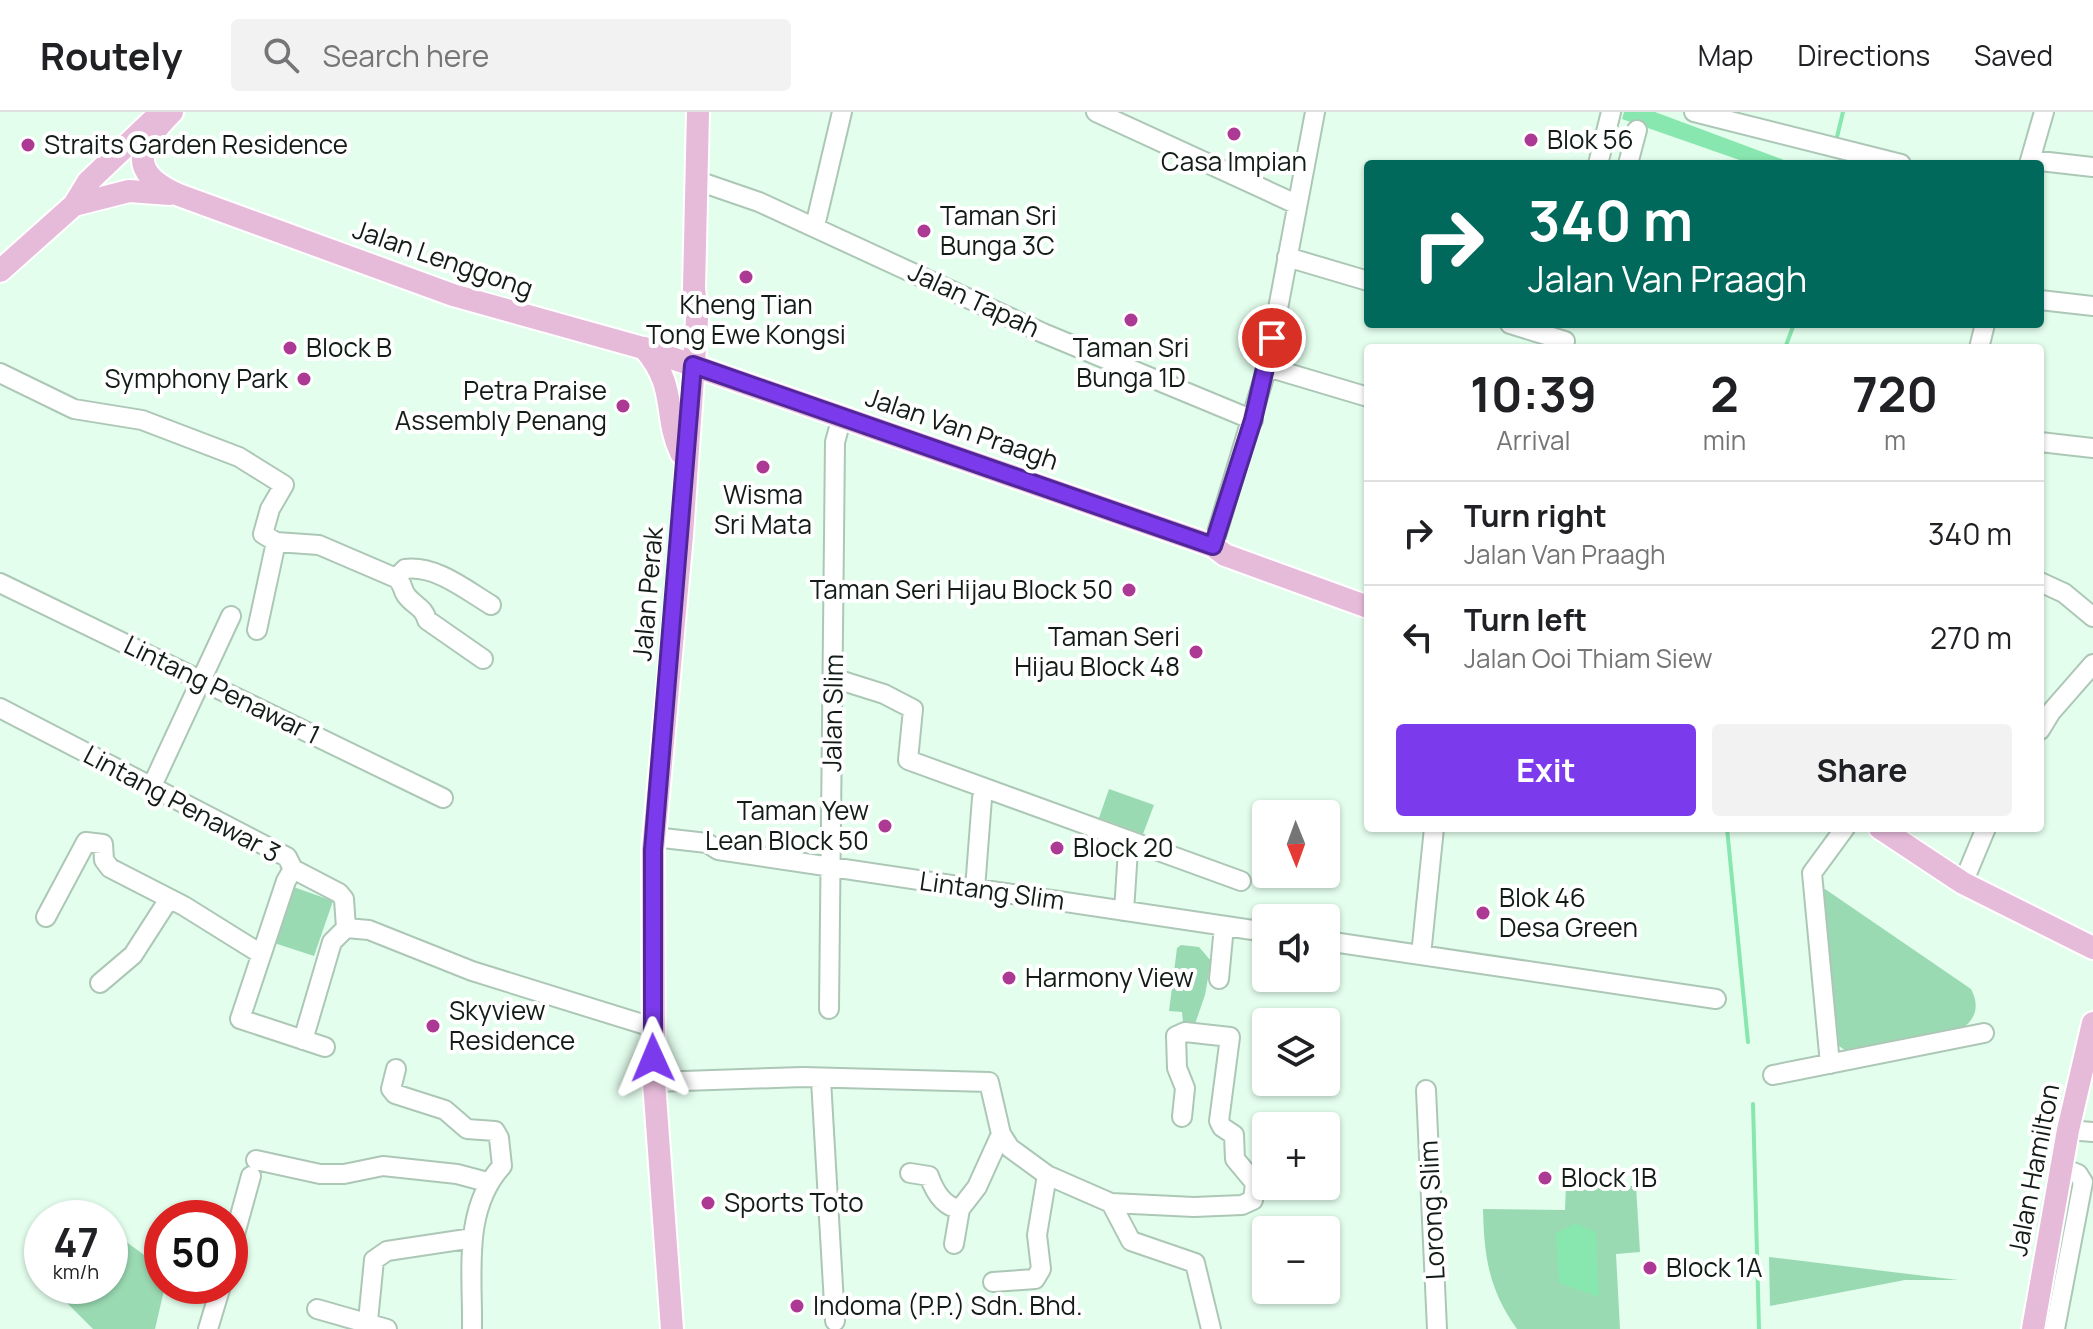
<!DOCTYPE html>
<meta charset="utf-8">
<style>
body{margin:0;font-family:Manrope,sans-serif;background:#f2f2f2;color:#202124;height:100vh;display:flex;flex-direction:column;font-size:30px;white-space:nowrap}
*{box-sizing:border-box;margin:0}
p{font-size:26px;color:#757577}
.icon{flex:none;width:44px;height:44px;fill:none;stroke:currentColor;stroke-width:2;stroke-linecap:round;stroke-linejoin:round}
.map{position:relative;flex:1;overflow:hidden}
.sheet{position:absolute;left:1364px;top:232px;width:680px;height:488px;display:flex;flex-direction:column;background:#fff;border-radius:8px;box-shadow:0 2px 6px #0004}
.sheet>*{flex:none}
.top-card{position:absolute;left:1364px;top:48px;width:680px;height:168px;border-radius:8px;box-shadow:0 2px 6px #0004;background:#00695c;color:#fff;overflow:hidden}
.needle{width:52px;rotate:179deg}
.buttons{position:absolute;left:1252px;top:688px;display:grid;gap:16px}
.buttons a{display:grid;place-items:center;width:88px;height:88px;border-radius:8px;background:#fff;box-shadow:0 2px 6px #0004;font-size:40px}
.speed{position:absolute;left:24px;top:1088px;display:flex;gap:16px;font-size:40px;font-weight:700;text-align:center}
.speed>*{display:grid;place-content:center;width:104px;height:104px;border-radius:50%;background:#fff;box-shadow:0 2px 6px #0004;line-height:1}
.speed small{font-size:20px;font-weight:400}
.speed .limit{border:12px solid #d22;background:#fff;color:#111}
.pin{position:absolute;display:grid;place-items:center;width:68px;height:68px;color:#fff;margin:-34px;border:4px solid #fff;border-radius:50%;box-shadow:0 2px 8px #0007}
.me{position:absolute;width:88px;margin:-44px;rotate:359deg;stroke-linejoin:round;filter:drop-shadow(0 0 6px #0008)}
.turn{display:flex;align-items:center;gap:28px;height:168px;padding:0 32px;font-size:36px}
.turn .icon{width:104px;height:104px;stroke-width:2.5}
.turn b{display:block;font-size:56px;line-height:68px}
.eta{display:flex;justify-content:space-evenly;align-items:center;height:136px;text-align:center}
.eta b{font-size:48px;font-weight:700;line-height:56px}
.cta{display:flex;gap:16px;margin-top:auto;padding:16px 32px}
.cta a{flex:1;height:92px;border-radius:8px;background:#7c3aed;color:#fff;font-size:32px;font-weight:700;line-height:92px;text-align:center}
.cta a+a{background:#f2f2f2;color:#202124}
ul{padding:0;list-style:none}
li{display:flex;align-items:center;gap:24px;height:104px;padding:0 32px;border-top:2px solid #e0e0e0}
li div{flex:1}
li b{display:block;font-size:30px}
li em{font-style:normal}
header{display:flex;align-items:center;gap:48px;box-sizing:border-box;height:112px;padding:0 40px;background:#fff;border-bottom:2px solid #e0e0e0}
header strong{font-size:38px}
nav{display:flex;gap:44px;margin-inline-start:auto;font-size:28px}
.search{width:560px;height:72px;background:#f2f2f2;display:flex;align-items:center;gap:20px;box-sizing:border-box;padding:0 28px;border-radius:8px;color:#757577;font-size:30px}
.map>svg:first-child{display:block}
.green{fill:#9adab3}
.water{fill:#88e6af}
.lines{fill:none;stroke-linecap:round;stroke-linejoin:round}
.stream{stroke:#88e6af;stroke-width:4}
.minor-casing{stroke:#adc7b6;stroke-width:22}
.major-casing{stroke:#fff;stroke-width:26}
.minor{stroke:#fff;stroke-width:18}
.major{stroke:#e6bbda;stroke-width:22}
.route-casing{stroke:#51269a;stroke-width:20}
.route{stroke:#7c3aed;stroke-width:14}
.poi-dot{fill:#ac3a94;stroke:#fff;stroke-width:3}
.labels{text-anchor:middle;stroke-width:8;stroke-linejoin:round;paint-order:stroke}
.poi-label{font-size:26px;fill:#131c16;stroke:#fff;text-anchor:start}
.street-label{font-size:26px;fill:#131c16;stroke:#fff}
</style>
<header>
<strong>Routely</strong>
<div class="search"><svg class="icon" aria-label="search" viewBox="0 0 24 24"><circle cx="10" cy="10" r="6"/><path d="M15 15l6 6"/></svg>Search here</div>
<nav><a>Map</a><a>Directions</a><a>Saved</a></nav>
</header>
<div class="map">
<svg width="2093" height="1217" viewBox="0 0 2093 1217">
<rect width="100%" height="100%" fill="#e3feed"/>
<path class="green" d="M1109 677 1154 693 1143 722 1099 706Z
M288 773 333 789 314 844 268 829Z
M1825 777 1971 877C1980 894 1976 908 1960 918L1846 939 1839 934 1818 781Z
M1181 833 1199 835 1211 849 1205 883 1195 912 1183 911 1182 900 1169 899 1177 836Z
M1566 1073 1636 1074 1640 1140 1616 1142 1620 1217H1517C1489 1178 1484 1145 1483 1097L1565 1098Z
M110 1118 162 1156V1174H165L155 1217H93L50 1174H110Z
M1769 1145 1958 1168H1905L1770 1194Z"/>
<path class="water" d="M1624 0H1655L1784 48 1805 49 1751 52 1622 7Z
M1575 1111 1596 1120 1599 1185 1559 1171 1556 1121Z"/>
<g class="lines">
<path class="stream" d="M1837 25 1843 0
M1785 236 1794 212
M1727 716 1748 930
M1753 992 1759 1217"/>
<defs>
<path id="minor" d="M1096 0 1296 92
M1694 0 1901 52
M2031 48 2093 55
M1598 52 1611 0
M1628 52 1637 18
M2029 52 2044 0
M695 68 759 90 1043 221 1253 308
M815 114 842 0
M1287 145 1368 169
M2040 188 2093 194
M1510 212 1565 229
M1979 236 1985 212
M1267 255 1368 285
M0 261 74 297 142 308 239 345 284 373 270 397 263 422 276 430 257 518
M2040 330 2093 336
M276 430 319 433 396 466 405 457C436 453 466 478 491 493
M1213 434 1267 255 1315 0
M396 466C404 472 401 476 406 483 414 494 424 495 427 508L483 547
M2040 470 2064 481 2093 505
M0 471 443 686
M833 566 884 582 913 597 908 648 1241 769
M0 596 287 745 293 757 339 781 344 787 346 816 369 818 472 859 652 915
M2040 618 2051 600 2093 552
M151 676 231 504
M654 725 707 731 718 738 1266 820
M293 757 286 769 240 907 325 935
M1963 771 1986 716
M975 777 982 686
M1124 799 1128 738
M46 805 86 730 103 732 104 748 110 756 184 794 261 842
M1326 829 1716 887
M1421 843 1434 716
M1219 867 1224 814
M100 871 133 843 169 787
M829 897 835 330 842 305
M303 928 332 830 346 816
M1830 952 1812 761 1845 716
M396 957 391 977 395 982 445 998 467 1017 495 1019 499 1026 502 1054C462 1098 473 1162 472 1217
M1773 963 1984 921
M821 968 835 1209
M654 970 803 965 989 970 1001 1022 1010 1036 1047 1063 1111 1091 1131 1129 1195 1151 1211 1217
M1426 978 1437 1217
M2068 1018 2093 1020
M256 1048 320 1062H344L383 1054 457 1062 487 1070
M910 1061 929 1064C934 1078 943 1095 960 1097
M1111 1091 1194 1095 1242 1093 1253 1088 1255 1071 1235 1047 1234 1023 1222 1015 1219 1009 1230 925 1185 920 1176 924 1177 956 1185 976 1182 1005
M954 1132 960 1097 977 1075 1001 1022
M230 1140 251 1064
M993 1170 1035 1167 1041 1157 1037 1123 1047 1063
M317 1197 387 1217
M368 1209 374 1148 387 1139 473 1126
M208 1217 221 1174
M2055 1217 2083 1070 2078 1062 2062 1056"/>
<path id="major" d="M172 0C138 34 126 60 179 83L453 183 643 236 1213 434 1225 443 1368 495
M74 93 129 79 170 82
M0 159 74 93 88 70 152 9
M644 236C678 275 663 302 681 341
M1880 716 1963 771 2093 836
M672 1217 654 970 653 738 682 423 697 207 694 176 698 0
M2033 1217 2068 1018 2093 911"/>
</defs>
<use href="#minor" class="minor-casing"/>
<use href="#major" class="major-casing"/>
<use href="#minor" class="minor"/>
<use href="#major" class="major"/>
</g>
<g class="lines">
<defs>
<path id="route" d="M653 946V738L693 253 1213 434 1253 308 1272 226"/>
</defs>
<use href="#route" class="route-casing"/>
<use href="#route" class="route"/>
</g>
<g class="poi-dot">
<circle cx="1234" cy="22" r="8"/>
<circle cx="1531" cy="28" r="8"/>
<circle cx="28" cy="33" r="8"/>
<circle cx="924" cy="119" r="8"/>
<circle cx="746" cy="165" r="8"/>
<circle cx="1131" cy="208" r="8"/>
<circle cx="290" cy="236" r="8"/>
<circle cx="304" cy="267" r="8"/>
<circle cx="623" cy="294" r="8"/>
<circle cx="763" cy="355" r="8"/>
<circle cx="1129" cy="478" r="8"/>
<circle cx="1196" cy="540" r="8"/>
<circle cx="885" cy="714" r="8"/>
<circle cx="1057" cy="736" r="8"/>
<circle cx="1483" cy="801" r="8"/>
<circle cx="1009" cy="866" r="8"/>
<circle cx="433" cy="914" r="8"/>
<circle cx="1545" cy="1066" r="8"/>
<circle cx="708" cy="1091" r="8"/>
<circle cx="1650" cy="1156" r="8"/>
<circle cx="797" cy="1194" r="8"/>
</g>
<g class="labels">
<g class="poi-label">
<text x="1547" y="37">Blok 56</text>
<text x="44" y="42">Straits Garden Residence</text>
<text x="1234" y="59" text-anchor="middle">Casa Impian</text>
<text x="940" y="113">Taman Sri<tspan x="940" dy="30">Bunga 3C</tspan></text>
<text x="746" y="202" text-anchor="middle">Kheng Tian<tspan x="746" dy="30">Tong Ewe Kongsi</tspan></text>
<text x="306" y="245">Block B</text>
<text x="1131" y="245" text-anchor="middle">Taman Sri<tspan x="1131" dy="30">Bunga 1D</tspan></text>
<text x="288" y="276" text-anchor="end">Symphony Park</text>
<text x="607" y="288" text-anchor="end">Petra Praise<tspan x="607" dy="30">Assembly Penang</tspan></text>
<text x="763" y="392" text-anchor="middle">Wisma<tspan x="763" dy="30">Sri Mata</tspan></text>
<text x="1113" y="487" text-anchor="end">Taman Seri Hijau Block 50</text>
<text x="1180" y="534" text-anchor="end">Taman Seri<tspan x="1180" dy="30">Hijau Block 48</tspan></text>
<text x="869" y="708" text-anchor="end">Taman Yew<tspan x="869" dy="30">Lean Block 50</tspan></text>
<text x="1073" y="745">Block 20</text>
<text x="1499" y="795">Blok 46<tspan x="1499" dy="30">Desa Green</tspan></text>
<text x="1025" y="875">Harmony View</text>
<text x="449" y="908">Skyview<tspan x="449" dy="30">Residence</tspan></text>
<text x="1561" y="1075">Block 1B</text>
<text x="724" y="1100">Sports Toto</text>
<text x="1666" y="1165">Block 1A</text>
<text x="813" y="1203">Indoma (P.P.) Sdn. Bhd.</text>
</g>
<g class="street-label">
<text transform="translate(443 147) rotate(19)" y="9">Jalan Lenggong</text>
<text transform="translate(974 188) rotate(25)" y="9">Jalan Tapah</text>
<text transform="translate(962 317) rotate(19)" y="9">Jalan Van Praagh</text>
<text transform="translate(648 482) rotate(-85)" y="9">Jalan Perak</text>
<text transform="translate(222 578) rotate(26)" y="9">Lintang Penawar 1</text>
<text transform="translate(833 601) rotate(-89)" y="9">Jalan Slim</text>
<text transform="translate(182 692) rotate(28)" y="9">Lintang Penawar 3</text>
<text transform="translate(992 779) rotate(8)" y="9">Lintang Slim</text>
<text transform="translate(2034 1058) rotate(-79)" y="9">Jalan Hamilton</text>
<text transform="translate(1432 1098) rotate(-93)" y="9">Lorong Slim</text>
</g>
</g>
</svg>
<div class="buttons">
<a><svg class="needle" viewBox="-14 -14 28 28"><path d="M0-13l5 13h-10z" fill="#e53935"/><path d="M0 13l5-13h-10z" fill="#757577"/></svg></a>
<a><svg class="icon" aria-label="sound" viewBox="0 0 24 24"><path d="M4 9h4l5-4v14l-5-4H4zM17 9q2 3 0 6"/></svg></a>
<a><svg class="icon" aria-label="layers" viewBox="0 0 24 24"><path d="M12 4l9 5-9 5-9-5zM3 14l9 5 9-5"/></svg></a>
<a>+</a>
<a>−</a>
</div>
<div class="speed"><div>47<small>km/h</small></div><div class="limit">50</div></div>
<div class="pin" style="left:1272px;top:226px;background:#d93025"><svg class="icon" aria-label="arrive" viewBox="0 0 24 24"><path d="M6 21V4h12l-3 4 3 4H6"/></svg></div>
<svg class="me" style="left:653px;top:946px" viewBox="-20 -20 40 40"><path d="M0-17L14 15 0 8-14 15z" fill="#7c3aed" stroke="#fff" stroke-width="4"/></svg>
<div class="top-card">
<div class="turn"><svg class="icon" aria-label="right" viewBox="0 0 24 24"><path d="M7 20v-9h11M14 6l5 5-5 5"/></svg><div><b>340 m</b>Jalan Van Praagh</div></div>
</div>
<section class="sheet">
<div class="eta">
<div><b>10:39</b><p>Arrival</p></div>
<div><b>2</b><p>min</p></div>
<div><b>720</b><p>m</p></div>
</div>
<ul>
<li><svg class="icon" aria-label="right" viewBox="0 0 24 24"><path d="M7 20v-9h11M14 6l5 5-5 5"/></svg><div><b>Turn right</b><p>Jalan Van Praagh</p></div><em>340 m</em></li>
<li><svg class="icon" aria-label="left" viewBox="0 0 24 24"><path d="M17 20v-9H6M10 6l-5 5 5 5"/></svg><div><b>Turn left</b><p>Jalan Ooi Thiam Siew</p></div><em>270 m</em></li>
</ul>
<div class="cta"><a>Exit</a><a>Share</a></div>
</section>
</div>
